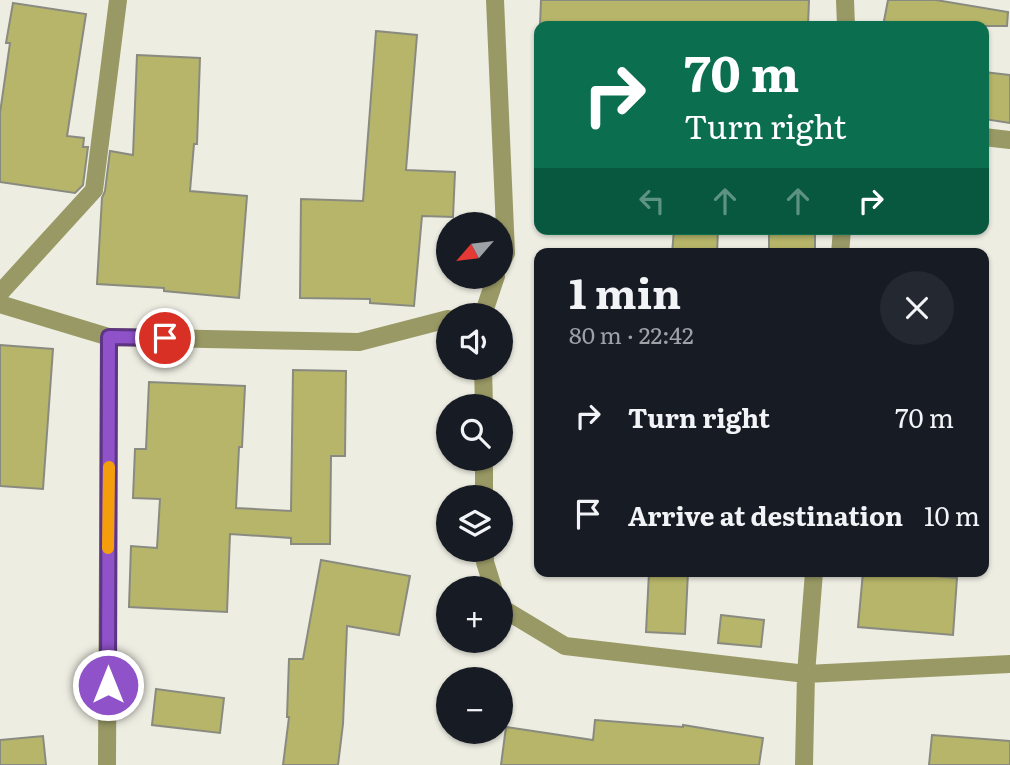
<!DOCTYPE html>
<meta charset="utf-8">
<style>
body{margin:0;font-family:Literata,serif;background:#242831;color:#f1f3f6;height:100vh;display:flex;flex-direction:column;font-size:26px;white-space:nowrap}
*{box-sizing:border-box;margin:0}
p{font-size:23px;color:#9ea1a6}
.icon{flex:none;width:38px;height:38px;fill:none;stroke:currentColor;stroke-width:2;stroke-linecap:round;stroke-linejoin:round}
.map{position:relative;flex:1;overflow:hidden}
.details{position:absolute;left:534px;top:248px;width:455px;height:329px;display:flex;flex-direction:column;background:#171b24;border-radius:14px;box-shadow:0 2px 5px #0004}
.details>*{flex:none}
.guide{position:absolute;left:534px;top:21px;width:455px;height:214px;border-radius:14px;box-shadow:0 2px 5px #0004;background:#0b6e4f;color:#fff;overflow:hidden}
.needle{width:46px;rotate:242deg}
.controls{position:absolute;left:436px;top:212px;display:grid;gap:14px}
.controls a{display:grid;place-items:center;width:77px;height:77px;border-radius:50%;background:#171b24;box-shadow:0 2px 5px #0004;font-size:35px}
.pin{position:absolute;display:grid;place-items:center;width:60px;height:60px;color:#fff;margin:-30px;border:4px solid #fff;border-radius:50%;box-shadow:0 2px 7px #0007}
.me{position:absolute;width:77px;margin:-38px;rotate:0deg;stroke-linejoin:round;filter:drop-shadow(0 0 5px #0008)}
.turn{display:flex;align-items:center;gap:24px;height:147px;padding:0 35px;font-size:32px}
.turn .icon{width:91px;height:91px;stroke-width:2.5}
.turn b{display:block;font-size:49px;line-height:60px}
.lanes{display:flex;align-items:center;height:66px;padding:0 35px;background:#0003;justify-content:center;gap:35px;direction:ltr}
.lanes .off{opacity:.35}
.round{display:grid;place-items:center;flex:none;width:74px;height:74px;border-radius:37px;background:#242831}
.head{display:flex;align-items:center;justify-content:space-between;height:119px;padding:0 35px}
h1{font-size:42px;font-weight:700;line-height:52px}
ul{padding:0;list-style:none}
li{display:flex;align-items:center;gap:21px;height:98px;padding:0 35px}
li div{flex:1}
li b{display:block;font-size:26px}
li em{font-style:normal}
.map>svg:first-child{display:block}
.building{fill:#b6b569;stroke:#8a8b80;stroke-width:2}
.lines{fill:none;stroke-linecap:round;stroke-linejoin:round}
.minor{stroke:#999965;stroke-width:18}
.route-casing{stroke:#5d3583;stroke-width:18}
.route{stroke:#8f52c9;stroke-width:12}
.slow{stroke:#f59e0b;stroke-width:12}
</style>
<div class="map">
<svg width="1010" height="765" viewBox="0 0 1010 765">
<rect width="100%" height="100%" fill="#edede2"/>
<path class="building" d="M541 0H809L808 26H540Z
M888 0H936L1008 12 1007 26H883Z
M13 3 86 14 67 136 84 138 83 147H88L83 185 75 193 0 182V113L10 43H6Z
M376 31 417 35 406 170 455 172 453 217 422 216 414 306 370 303V299L300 298 301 199 363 201Z
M137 55 200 58 197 144H194L190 191 247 196 239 298 164 291V288L97 284 102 198 105 191 110 151 133 155Z
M984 72 1010 75V123L984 119Z
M674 229H718L717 254H672Z
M769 229H815V254H769Z
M0 345 53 349 43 489 0 486Z
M293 370 346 371 345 456H331L330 544H291V538L230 534 227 612 129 607 131 546 157 548 160 499 133 498 135 449H146L149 382 245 386 242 447H239L236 508 291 511Z
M321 560 410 576 399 635 347 626 343 724 338 765H283L289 717H287L289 659H303Z
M649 572H688L685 634 646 632Z
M863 572H892L957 578 953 635 858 627Z
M721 615 764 620 761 647 718 643Z
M156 689 224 698 220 733 152 725Z
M595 720 683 727V725L763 738 759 765H501L506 727 593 740Z
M932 735 1010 741V765H929Z
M43 736 46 765H0V740Z"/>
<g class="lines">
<path class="minor" d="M495 0 506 253 500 266
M845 0 846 26
M984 137 1010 140
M840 254 842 229
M0 293 94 190 118 0
M0 304 109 337 107 765
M465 315 483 311
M483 315 496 276
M109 337 359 342 448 319
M483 368 484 406
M484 458V497
M485 550V562L493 588
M500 607 565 646 806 674 1010 664
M804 765 806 674 814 572"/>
</g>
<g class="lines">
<defs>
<path id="route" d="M108 685 109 337 165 338"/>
</defs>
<use href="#route" class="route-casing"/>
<use href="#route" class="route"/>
<path class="slow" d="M108 548 109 467"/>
</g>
</svg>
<div class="controls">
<a><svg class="needle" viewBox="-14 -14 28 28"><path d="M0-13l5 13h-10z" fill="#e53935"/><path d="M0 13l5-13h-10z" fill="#9ea1a6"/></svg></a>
<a><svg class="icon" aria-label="sound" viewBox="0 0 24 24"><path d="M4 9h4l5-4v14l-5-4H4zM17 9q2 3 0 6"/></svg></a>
<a><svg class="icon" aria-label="search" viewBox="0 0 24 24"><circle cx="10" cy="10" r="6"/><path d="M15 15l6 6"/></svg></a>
<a><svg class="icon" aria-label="layers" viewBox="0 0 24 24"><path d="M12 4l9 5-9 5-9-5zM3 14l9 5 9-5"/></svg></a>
<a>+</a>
<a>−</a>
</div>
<div class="pin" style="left:165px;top:338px;background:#d93025"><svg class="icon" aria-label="arrive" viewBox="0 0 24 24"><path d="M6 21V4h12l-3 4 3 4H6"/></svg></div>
<svg class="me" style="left:108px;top:685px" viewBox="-20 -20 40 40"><circle r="17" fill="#8f52c9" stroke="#fff" stroke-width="3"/><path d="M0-11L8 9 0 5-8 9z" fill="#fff"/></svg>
<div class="guide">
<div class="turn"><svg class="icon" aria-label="right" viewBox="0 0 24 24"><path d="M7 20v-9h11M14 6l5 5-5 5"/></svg><div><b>70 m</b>Turn right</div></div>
<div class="lanes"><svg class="icon off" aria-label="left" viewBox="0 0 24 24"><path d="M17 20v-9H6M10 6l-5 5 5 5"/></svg><svg class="icon off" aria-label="ahead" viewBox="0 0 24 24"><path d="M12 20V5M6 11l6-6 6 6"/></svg><svg class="icon off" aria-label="ahead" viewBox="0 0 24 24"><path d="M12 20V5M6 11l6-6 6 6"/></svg><svg class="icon" aria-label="right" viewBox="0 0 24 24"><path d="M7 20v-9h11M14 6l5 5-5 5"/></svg></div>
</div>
<section class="details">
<div class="head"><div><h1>1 min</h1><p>80 m · 22:42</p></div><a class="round"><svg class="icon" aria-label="close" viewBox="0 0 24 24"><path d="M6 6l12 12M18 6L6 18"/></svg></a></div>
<ul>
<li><svg class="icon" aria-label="right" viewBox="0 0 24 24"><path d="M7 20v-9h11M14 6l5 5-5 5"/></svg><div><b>Turn right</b></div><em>70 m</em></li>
<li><svg class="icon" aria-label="arrive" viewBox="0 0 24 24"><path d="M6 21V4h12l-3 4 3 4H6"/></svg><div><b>Arrive at destination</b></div><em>10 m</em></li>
</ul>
</section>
</div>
